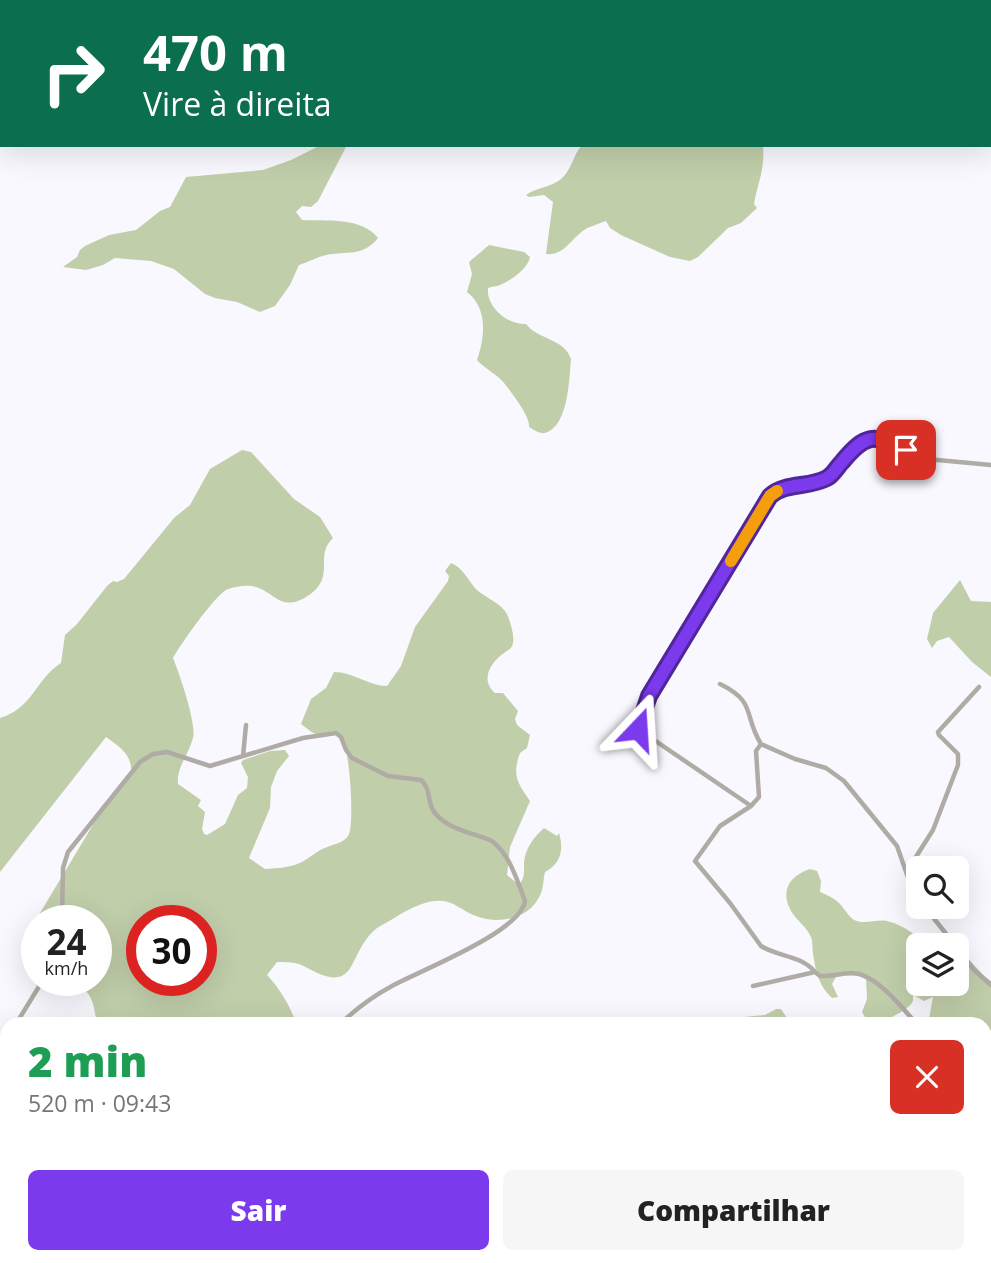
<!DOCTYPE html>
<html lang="pt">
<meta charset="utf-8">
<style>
body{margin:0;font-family:"Open Sans",sans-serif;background:#f6f6f6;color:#222;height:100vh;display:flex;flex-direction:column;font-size:26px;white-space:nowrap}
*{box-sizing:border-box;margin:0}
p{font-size:23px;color:#767676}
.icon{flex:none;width:38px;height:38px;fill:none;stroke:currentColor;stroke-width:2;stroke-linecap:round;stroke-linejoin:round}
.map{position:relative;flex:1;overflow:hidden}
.panel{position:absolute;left:0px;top:1017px;width:992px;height:247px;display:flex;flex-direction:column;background:#fff;border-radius:21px 21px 0 0;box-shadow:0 7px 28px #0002}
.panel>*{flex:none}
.top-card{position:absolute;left:0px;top:0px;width:992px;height:147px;box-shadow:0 7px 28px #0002;background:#0b6e4f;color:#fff;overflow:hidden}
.controls{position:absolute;left:906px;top:856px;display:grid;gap:14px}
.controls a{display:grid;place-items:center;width:63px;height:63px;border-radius:10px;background:#fff;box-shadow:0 7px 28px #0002;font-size:35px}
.speed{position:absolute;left:21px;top:905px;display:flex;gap:14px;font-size:35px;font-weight:700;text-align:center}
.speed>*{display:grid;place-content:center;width:91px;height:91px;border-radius:50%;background:#fff;box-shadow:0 7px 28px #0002;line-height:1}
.speed small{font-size:18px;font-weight:400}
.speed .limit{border:10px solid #d22;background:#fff;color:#111}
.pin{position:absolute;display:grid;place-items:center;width:60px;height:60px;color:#fff;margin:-30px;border-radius:14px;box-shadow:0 4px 10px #0006}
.me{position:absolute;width:77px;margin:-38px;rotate:20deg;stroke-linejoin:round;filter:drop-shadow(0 0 5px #0008)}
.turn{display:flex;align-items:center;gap:24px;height:147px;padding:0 28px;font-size:32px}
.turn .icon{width:91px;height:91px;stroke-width:2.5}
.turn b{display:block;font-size:49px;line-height:60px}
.round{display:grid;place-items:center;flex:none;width:74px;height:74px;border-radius:10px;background:#f6f6f6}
.head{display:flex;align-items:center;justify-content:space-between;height:119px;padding:0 28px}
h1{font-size:42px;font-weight:800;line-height:52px;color:#1e9e55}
.button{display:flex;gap:14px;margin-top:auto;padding:14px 28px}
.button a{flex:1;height:80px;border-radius:10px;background:#7c3aed;color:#fff;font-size:28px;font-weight:800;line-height:80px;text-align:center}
.button a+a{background:#f6f6f6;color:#222}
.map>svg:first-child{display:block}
.forest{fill:#c1ceaa;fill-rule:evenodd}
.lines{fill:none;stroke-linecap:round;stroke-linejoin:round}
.minor{stroke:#b0aba5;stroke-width:4.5}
.route-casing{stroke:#51269a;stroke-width:18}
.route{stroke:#7c3aed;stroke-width:12}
.slow{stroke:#f59e0b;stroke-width:12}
</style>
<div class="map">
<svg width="991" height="1263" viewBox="0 0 991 1263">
<rect width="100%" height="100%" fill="#f9f8fe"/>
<path class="forest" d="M321 145H347L318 201 311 207 302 206 296 212 302 220C326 221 362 217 378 238 363 257 347 251 326 255 317 257 308 262 299 265L290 285 275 306 260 312 237 302 215 298 205 294 174 269 151 261 115 258 103 265 86 270 63 267 77 257 80 250 85 246 109 235 136 230 160 211 170 207 186 177 263 170 291 160Z
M582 145H763C765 171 758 181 754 204L757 208 741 223 728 228 698 257 690 261 670 257 621 235 610 228 606 221C599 224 590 226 584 230 571 239 564 256 546 254L553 202 544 195 529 197 526 195C537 187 553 187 562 178 572 169 573 155 582 145Z
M489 245 524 252 530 257C528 269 510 281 500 285 496 287 492 286 488 288 486 307 508 325 526 324 538 340 564 338 571 359 569 378 569 426 545 433 539 434 533 429 529 427 531 417 511 392 504 383 498 375 485 369 477 360 485 337 488 308 467 292L472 274 469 262Z
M242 450 251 452 294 499 320 517 333 538C313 556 338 578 306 597 280 613 274 590 252 586 244 585 233 587 226 590 214 597 180 645 173 658 179 673 197 724 193 738 189 754 176 768 178 784L201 800 198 806 205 812 202 829 204 834 207 835 225 824 238 795 247 788 248 777 241 763 243 760 270 751 285 750 289 756 277 771 271 787 270 808 249 858 265 869C278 868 290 868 302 862 310 858 316 851 325 848 333 844 342 844 348 836 355 828 350 746 341 736 339 734 335 733 332 731 318 739 313 733 301 724L311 699 326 688 334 672C353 672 369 686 387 686L401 666 415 627 448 581 449 576 445 571 451 563C463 567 468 581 477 590 486 598 501 603 507 614 510 621 516 639 512 646 511 649 508 650 504 653 490 663 480 680 495 693H503L518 711 515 719 517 725 530 735 527 748 520 753C512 774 517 783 530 801L510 847 507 875 519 885C525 877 524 873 524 863 525 849 533 838 544 828L557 836 559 833C564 850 561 863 545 872 543 879 544 886 541 893 531 919 500 925 476 916 461 911 453 899 436 901 416 902 394 919 377 928 364 938 359 952 352 965 339 990 316 971 299 964 292 962 284 962 277 962L267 975C281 990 289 1005 297 1024H97C93 1000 93 997 76 980H96V920H41L40 913 94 823 131 774C133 755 120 747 106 737L0 872V718C33 708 35 680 61 663L65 635 77 624 107 586 113 581 117 582 124 579 174 518 190 505 210 469ZM142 920H201V980H142Z
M960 580 971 601 991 602V677L972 662 949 637 937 641 932 648 927 639 933 613Z
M810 869 817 871 821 881 820 892C827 895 834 898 839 903 845 909 848 916 854 920 864 925 876 919 887 921 906 925 918 940 937 945H919V984H957V951C972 958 978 973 991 981V1083L985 1082V1024H928L933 997 924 1001 913 995C913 999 914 1002 910 1005 907 1010 880 1024 874 1024 867 1023 865 1017 862 1012L867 999 866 978 861 973 837 975 832 984 838 997 832 998C819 987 815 969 813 953 812 948 813 942 811 937 807 927 796 920 791 911 780 891 789 876 810 869Z
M776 1009H781L791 1024H732L735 1018 765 1015Z
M7 1171V1256L27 1257 28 1263H0V1172Z
M720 1257 721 1263H530L523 1257Z
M865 1257C889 1256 960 1251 977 1263H866Z"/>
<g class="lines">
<path class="minor" d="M279 2 280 0
M905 2V0
M720 684C757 702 743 715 761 744L795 759 826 768 844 781 897 846 911 886 919 899
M243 756 246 725
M751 806 638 729 650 696 770 496 780 489 826 478 857 444 872 438 886 439 927 459 991 465
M907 871 933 830 958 765V754L939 735 938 732 979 687
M924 906 955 945
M62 920 63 868 68 852 140 762 153 754 167 752 210 766 303 738 336 733 341 737 346 750 352 758 388 776 421 780C431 789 427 799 433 810 444 829 474 833 492 841 510 855 517 880 525 901 521 932 419 971 392 986 373 996 356 1009 340 1024
M957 948 974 970 991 985
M815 972 820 976C832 977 847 971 859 974 881 980 902 1008 917 1024
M753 986 815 972C801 955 778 957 761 946L730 903 695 861 720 826 751 806 759 797 756 751 761 744
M16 1024 43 980
M0 1050 7 1038
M985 1094 991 1101
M0 1195H7
M30 1256 35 1263
M66 1263 75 1256"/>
</g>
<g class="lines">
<defs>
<path id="route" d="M638 729 649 696 770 496C786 482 809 488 827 478 833 475 837 467 842 462 865 434 874 433 906 450"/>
</defs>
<use href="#route" class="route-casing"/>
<use href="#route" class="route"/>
<path class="slow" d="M731 561 770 496 777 491"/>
</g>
</svg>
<div class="controls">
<a><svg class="icon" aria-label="search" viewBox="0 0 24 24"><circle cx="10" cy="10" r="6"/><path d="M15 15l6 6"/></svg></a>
<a><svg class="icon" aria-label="layers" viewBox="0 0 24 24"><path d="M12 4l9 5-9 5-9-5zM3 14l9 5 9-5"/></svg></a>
</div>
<div class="speed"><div>24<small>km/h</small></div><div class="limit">30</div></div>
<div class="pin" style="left:906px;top:450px;background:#d93025"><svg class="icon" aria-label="arrive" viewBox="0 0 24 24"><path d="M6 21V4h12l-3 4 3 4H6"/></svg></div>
<svg class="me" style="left:638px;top:729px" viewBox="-20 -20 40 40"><path d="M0-17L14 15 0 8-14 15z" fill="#7c3aed" stroke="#fff" stroke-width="4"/></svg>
<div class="top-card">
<div class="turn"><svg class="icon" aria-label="right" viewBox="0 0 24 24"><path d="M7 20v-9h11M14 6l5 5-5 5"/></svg><div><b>470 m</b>Vire à direita</div></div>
</div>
<section class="panel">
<div class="head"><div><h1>2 min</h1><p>520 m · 09:43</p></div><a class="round" style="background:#d93025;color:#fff"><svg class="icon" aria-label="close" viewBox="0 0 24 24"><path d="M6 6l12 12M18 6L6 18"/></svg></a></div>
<div class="button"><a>Sair</a><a>Compartilhar</a></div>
</section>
</div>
